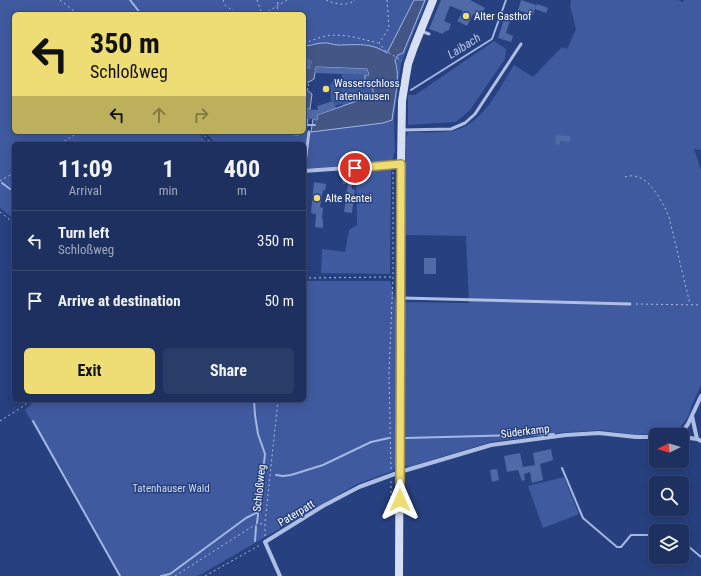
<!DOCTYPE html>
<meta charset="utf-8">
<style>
body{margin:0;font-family:"Roboto Condensed",sans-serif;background:#2a3c68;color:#f1f3f6;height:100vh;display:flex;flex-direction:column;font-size:15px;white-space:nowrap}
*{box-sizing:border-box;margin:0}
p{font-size:13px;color:#a0a9bd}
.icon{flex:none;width:22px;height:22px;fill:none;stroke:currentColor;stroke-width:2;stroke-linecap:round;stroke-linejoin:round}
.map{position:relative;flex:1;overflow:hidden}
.panel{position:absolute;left:12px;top:142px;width:294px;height:260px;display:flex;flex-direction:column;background:#1d305f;border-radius:6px;box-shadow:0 2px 10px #0003,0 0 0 1px #3b4b74}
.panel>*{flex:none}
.top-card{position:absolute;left:12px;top:12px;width:294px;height:122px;border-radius:6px;box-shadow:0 2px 10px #0003,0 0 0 1px #3b4b74;background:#eddd74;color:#111;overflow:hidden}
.needle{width:26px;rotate:265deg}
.controls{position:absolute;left:649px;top:428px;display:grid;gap:8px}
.controls a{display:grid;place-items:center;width:40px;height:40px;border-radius:6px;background:#1d305f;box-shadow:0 2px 10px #0003,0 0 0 1px #3b4b74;font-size:20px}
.pin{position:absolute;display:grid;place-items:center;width:34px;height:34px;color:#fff;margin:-17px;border:2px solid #fff;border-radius:50%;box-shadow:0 1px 4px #0007}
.me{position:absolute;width:44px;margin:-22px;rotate:0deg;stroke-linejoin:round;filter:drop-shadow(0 0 3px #0008)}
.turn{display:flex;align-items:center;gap:14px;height:84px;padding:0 12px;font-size:18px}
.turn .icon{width:52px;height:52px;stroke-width:2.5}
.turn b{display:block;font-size:28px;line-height:34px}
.lanes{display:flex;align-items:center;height:38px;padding:0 12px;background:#0003;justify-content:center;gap:20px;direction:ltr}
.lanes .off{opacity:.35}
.eta{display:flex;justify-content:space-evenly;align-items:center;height:68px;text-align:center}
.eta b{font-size:24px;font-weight:700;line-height:28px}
.button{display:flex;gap:8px;margin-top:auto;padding:8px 12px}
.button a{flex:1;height:46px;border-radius:6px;background:#eddd74;color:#111;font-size:16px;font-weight:700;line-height:46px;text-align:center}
.button a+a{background:#2a3c68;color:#f1f3f6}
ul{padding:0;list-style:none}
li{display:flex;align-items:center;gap:12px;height:60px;padding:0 12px;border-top:1px solid #3b4b74}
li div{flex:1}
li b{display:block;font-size:15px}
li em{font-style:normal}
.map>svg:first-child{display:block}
.green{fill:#3f5a9e}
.water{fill:#445685;stroke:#a2b7e6}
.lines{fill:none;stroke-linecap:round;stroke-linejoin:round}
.stream{stroke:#a2b7e6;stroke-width:2}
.building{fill:#5069a7}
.path{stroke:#aebee5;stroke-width:1;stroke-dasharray:2 3;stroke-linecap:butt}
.lane{stroke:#aebee5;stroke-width:3}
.street{stroke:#aebee5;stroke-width:4}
.secondary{stroke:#d7dff5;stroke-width:8}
.route-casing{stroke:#9a904b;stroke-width:10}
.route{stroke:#eddd74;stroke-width:7}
.poi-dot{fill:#eddd74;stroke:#27407f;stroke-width:1.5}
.labels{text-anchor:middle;stroke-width:3;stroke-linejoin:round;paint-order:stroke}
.poi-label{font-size:11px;fill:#fff;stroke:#27407f;text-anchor:start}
.street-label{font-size:11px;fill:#fff;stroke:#27407f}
.park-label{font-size:11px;fill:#d1dbf4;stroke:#27407f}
.water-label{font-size:12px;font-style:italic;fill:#b9c9ed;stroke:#27407f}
</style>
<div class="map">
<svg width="701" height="576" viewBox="0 0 701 576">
<rect width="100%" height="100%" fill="#27407f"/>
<path class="green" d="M0 0H414L387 54 364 44 340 45 321 43 316 45 304 46V14H14V132H198L208 144H14V219L0 208Z
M425 0H427L401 64 394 119 395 151 392 162 304 169V144H216L205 132H260L298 135 306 131 312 132 370 124 398 68 395 60 398 55 403 53Z
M571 0H678L683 2 684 0H701V150L694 149 701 170V385L692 405 688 417 676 433 635 435 600 430 558 433 491 442 408 467 404 464 396 467 393 471 357 484 198 576H120L25 410 35 400H304V281H390L396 302 469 303 466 236 405 235 406 138 408 132C422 132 438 133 452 131 482 126 499 89 514 65L533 77 562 47 567 49 576 29 570 5Z
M494 41 506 49 505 59 470 110 456 122 408 125V95H415Z
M342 74 365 75V81L369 86H372L374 95 343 106 342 104 335 106 333 101H331L330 85 333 81 342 80Z
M391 168 390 274 321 273 322 249 345 252 349 230 357 225 356 171Z
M564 477 579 514 543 528 528 486Z"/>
<path class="water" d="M414 0H425L403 53 398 55 395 60C401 78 394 101 392 120L383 123 311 132 313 119 317 120V115L374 95 372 86 367 85 365 81V75H369L367 69 316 67 314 79 309 82H304L305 67 310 68 311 61 304 59V46C311 46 316 43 323 43 328 42 333 45 338 45 357 45 370 42 387 53Z
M304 89 307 90 312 94 310 109H306L305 118 308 119 306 131 298 135 260 132H304Z"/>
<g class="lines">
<path class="stream" d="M130 0 141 14
M411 90 492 39 506 0
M304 125H315
M2 183 10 189
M254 400 255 415 258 434 265 454 257 523
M33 421 120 576
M406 438 554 434
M562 468 583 518 617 547H621L631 535H656
M276 475 283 476 291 475 323 465 371 442 389 438
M682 539 688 546 701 557
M255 541 256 527
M161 576 170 574 246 518 258 512"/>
</g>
<path class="building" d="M441 0H470L485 8 480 17 473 14 467 26 457 21 463 11 450 6 444 21 451 24 449 30 444 32 443 34 429 29Z
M521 0 536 5 533 15 518 10Z
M537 4 548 8 546 13 535 9Z
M505 16 511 18 506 33 513 36 511 42 498 38Z
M304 60H311V68L304 67Z
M316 67 367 69 369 75 315 73Z
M333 101 336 108 317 115V120L305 118 306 109 318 110 317 106Z
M556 135 570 136V142L560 141V145L555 144Z
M349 175H351L352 189 355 190 352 213 344 212 348 183 343 184 342 178 349 177Z
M314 182 326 184 325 191 323 190 320 207 323 208 322 219H323V228L315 227 316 214 311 213Z
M424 258H436V274H424Z
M551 449 553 460 540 464 543 480 532 483 530 472 524 474 525 480 522 481 518 470 507 472 504 456 520 453 523 467 535 465 533 453Z
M497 469 499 480 492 482 490 470Z"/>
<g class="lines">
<path class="path" d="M60 0 78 14
M223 0 225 5 237 14
M257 0 262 14
M326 0C335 4 347 7 355 0
M387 0 389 28 379 43 386 51 402 61
M264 14 287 0
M277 14 278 0
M304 43C311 41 318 38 325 36 344 33 361 39 378 43
M304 88V83H308L309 87 308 89 304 88
M201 132 212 144
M60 144 79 132
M625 177C629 176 633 175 638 177 652 181 664 205 669 217L690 304
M0 181 14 173
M0 212 14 223
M304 278 391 277
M636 304 701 305
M0 421 22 407 30 400
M391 469 389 373 393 277V171
M391 481V505
M265 536V523L278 400
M175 576 253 526 264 523
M205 576 260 545"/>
<path class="lane" d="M421 31 429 34
M402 130 451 129 465 123 475 114 521 44
M304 170 309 132
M402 298 630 304"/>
<path class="street" d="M304 171 401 164
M692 416 697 439
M680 435 688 424 701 396
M682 437 697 439 701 441
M280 576 265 542 323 506 359 487 400 472 491 445 566 435 599 433 636 437H656"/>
<path class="secondary" d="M399 576 401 164 402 101 405 82 408 64 414 47 433 0"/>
</g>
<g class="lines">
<defs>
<path id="route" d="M355 168 401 164 400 500"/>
</defs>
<use href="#route" class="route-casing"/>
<use href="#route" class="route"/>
</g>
<g class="poi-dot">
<circle cx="466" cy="16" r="4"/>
<circle cx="326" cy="89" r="4"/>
<circle cx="317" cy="198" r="4"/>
</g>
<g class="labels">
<g class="poi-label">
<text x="474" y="20">Alter Gasthof</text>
<text x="334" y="87">Wasserschloss<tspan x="334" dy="13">Tatenhausen</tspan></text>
<text x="325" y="202">Alte Rentei</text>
</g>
<g class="street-label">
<text transform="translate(525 431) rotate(-7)" y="4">Süderkamp</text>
<text transform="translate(259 488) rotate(-84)" y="4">Schloßweg</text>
<text transform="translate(296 513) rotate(-31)" y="4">Paterpatt</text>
</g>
<g class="park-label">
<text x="171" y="492">Tatenhauser Wald</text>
</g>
<g class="water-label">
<text transform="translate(464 46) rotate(-32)" y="4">Laibach</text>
</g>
</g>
</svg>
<div class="controls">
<a><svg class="needle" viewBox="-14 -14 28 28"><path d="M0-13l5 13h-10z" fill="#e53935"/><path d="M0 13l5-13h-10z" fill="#a0a9bd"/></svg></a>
<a><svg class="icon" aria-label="search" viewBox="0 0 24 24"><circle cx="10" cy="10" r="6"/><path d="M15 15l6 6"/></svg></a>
<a><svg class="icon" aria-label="layers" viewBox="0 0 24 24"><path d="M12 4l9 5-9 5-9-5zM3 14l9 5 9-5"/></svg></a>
</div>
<div class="pin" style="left:355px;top:168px;background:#d93025"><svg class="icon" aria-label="arrive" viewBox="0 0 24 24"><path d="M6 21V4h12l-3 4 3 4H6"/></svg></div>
<svg class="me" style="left:400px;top:500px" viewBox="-20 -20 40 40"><path d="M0-17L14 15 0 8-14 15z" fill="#eddd74" stroke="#fff" stroke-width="4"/></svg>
<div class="top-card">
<div class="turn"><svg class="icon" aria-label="left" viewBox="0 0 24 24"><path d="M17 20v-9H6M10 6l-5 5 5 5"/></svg><div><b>350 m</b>Schloßweg</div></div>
<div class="lanes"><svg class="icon" aria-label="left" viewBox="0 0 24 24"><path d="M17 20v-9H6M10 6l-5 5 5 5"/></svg><svg class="icon off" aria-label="ahead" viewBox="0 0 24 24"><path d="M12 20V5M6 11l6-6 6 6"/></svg><svg class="icon off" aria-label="right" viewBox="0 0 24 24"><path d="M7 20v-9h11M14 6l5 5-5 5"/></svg></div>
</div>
<section class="panel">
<div class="eta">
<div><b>11:09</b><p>Arrival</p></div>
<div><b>1</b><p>min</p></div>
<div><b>400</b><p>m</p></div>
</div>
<ul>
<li><svg class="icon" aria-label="left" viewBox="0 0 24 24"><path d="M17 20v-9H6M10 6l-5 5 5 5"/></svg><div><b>Turn left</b><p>Schloßweg</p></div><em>350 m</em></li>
<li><svg class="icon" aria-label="arrive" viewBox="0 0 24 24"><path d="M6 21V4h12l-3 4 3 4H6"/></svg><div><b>Arrive at destination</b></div><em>50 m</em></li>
</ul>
<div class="button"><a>Exit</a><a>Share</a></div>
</section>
</div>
